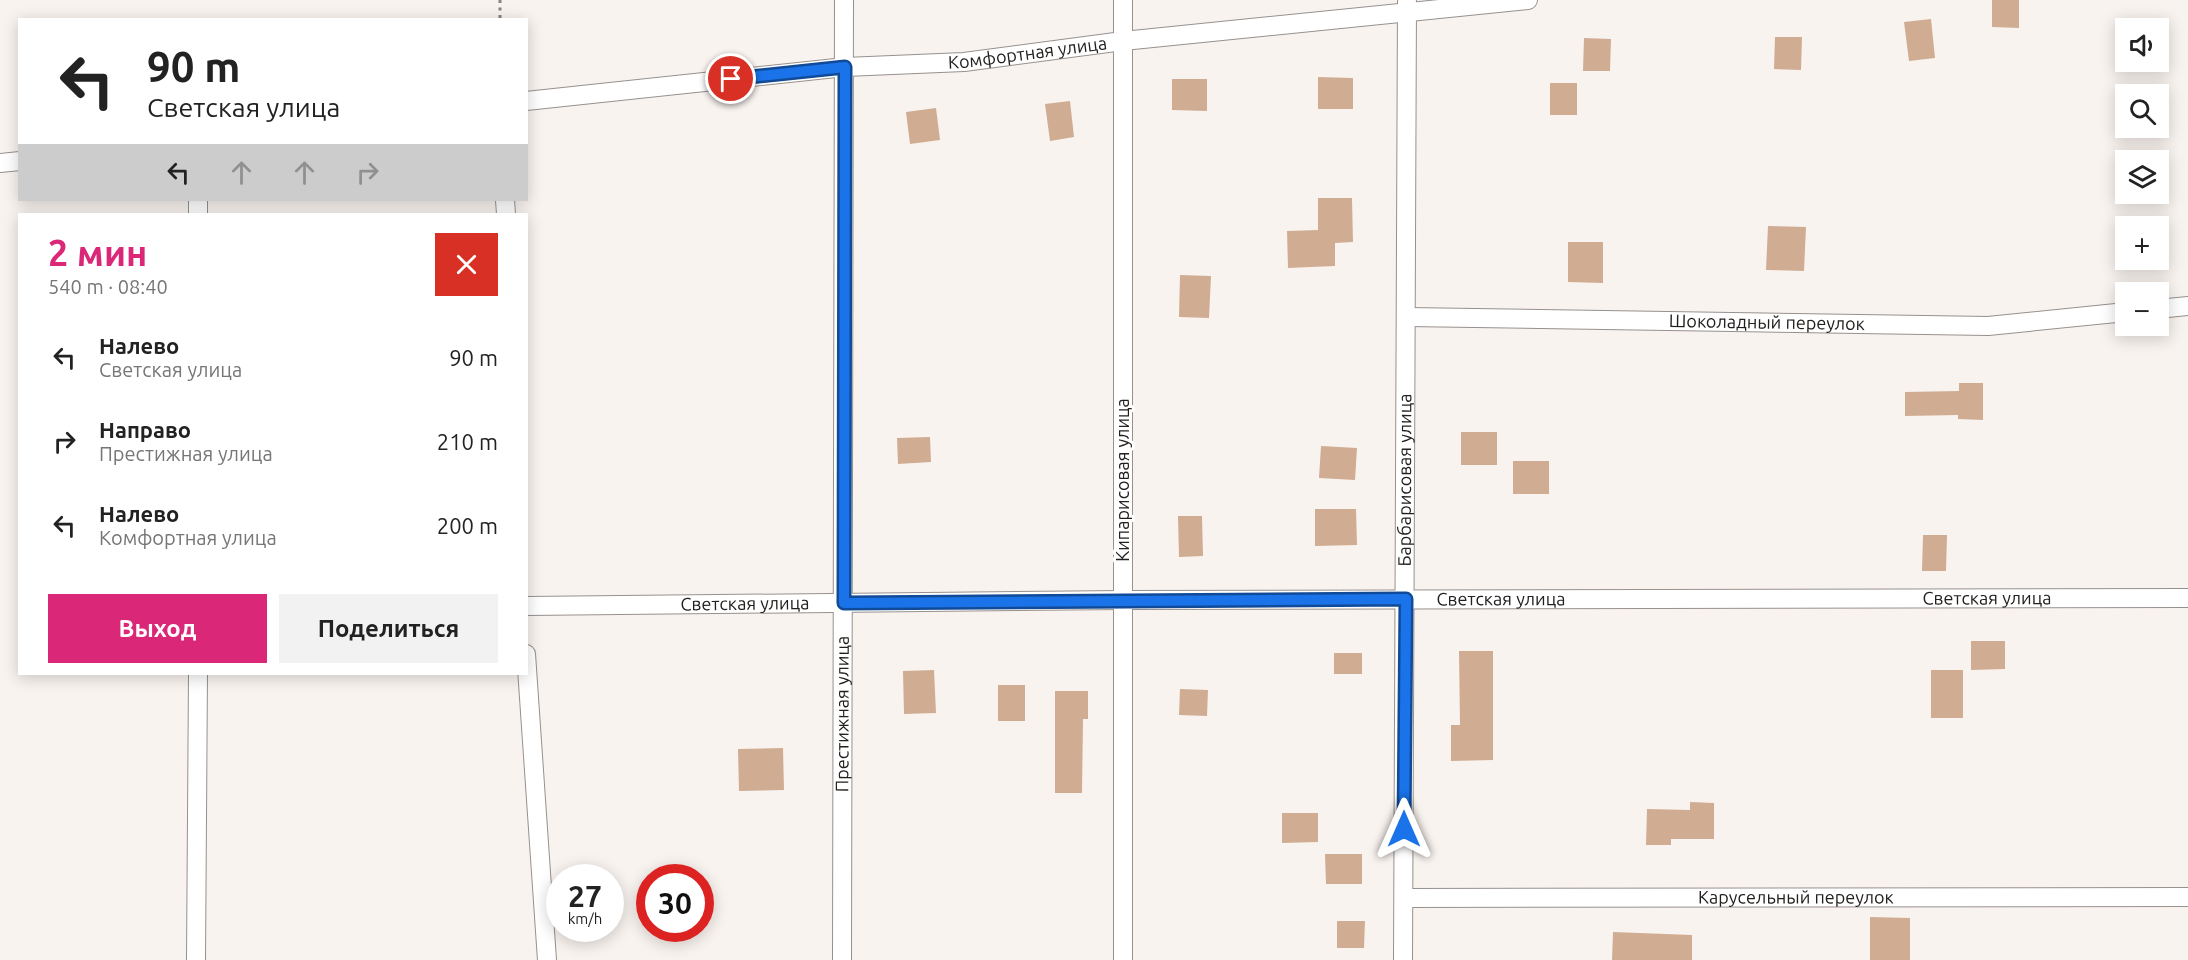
<!DOCTYPE html>
<html lang="ru">
<meta charset="utf-8">
<style>
body{margin:0;font-family:Ubuntu,sans-serif;background:#f2f2f2;color:#222;height:100vh;display:flex;flex-direction:column;font-size:22px;white-space:nowrap}
*{box-sizing:border-box;margin:0}
p{font-size:20px;color:#767676}
.icon{flex:none;width:33px;height:33px;fill:none;stroke:currentColor;stroke-width:2;stroke-linecap:round;stroke-linejoin:round}
.map{position:relative;flex:1;overflow:hidden}
.panel{position:absolute;left:18px;top:213px;width:510px;height:462px;display:flex;flex-direction:column;background:#fff;border-radius:0px;box-shadow:0 3px 15px #0003}
.panel>*{flex:none}
.top-card{position:absolute;left:18px;top:18px;width:510px;height:183px;border-radius:0px;box-shadow:0 3px 15px #0003;background:#fff;color:#222;overflow:hidden}
.buttons{position:absolute;left:2115px;top:18px;display:grid;gap:12px}
.buttons a{display:grid;place-items:center;width:54px;height:54px;border-radius:0px;background:#fff;box-shadow:0 3px 15px #0003;font-size:30px}
.speed{position:absolute;left:546px;top:864px;display:flex;gap:12px;font-size:30px;font-weight:700;text-align:center}
.speed>*{display:grid;place-content:center;width:78px;height:78px;border-radius:50%;background:#fff;box-shadow:0 3px 15px #0003;line-height:1}
.speed small{font-size:15px;font-weight:400}
.speed .limit{border:9px solid #d22;background:#fff;color:#111}
.pin{position:absolute;display:grid;place-items:center;width:51px;height:51px;color:#fff;margin:-26px;border:3px solid #fff;border-radius:50%;box-shadow:0 2px 6px #0007}
.me{position:absolute;width:66px;margin:-33px;rotate:0deg;stroke-linejoin:round;filter:drop-shadow(0 0 4px #0008)}
.turn{display:flex;align-items:center;gap:21px;height:126px;padding:0 30px;font-size:27px}
.turn .icon{width:78px;height:78px;stroke-width:2.5}
.turn b{display:block;font-size:42px;line-height:51px}
.lanes{display:flex;align-items:center;height:57px;padding:0 30px;background:#0003;justify-content:center;gap:30px;direction:ltr}
.lanes .off{opacity:.35}
.round{display:grid;place-items:center;flex:none;width:63px;height:63px;border-radius:0px;background:#f2f2f2}
.head{display:flex;align-items:center;justify-content:space-between;height:102px;padding:0 30px}
h1{font-size:36px;font-weight:700;line-height:45px;color:#db2777}
.button{display:flex;gap:12px;margin-top:auto;padding:12px 30px}
.button a{flex:1;height:69px;border-radius:0px;background:#db2777;color:#fff;font-size:24px;font-weight:700;line-height:69px;text-align:center}
.button a+a{background:#f2f2f2;color:#222}
ul{padding:0;list-style:none}
li{display:flex;align-items:center;gap:18px;height:84px;padding:0 30px}
li div{flex:1}
li b{display:block;font-size:22px}
li em{font-style:normal}
.map>svg:first-child{display:block}
.building{fill:#d0ac92}
.lines{fill:none;stroke-linecap:round;stroke-linejoin:round}
.minor-casing{stroke:#97918e;stroke-width:20}
.path{stroke:#888481;stroke-width:3;stroke-dasharray:3 4.5;stroke-linecap:butt}
.minor{stroke:#fff;stroke-width:18}
.route-casing{stroke:#114b97;stroke-width:15}
.route{stroke:#1a73e8;stroke-width:10}
.labels{text-anchor:middle;stroke-width:6;stroke-linejoin:round;paint-order:stroke}
.street-label{font-size:18px;fill:#22201e;stroke:#fff}
</style>
<div class="map">
<svg width="2188" height="960" viewBox="0 0 2188 960">
<rect width="100%" height="100%" fill="#f9f3ef"/>
<path class="building" d="M1992 0H2019V28L1992 27Z
M1931 19 1935 58 1909 61 1904 22Z
M1775 37H1802L1801 70 1774 69Z
M1584 38 1611 39 1610 71H1583Z
M1318 77 1353 78V109H1318Z
M1172 79H1207V111L1172 110Z
M1550 83H1577V115H1550Z
M1070 101 1074 137 1050 141 1045 104Z
M936 108 940 140 910 144 906 112Z
M1318 198H1352L1353 242 1335 243V266L1288 268 1287 231 1318 230Z
M1768 226 1806 227 1804 271 1766 270Z
M1568 242H1603V283L1568 282Z
M1180 275 1211 276 1209 318 1179 317Z
M1959 383H1983V420L1958 419V415L1905 416V392L1959 391Z
M1461 432H1497V465H1461Z
M930 437 931 462 898 464 897 438Z
M1321 446 1357 448 1355 480 1319 478Z
M1513 461H1549V494H1513Z
M1315 509H1356L1357 545 1315 546Z
M1178 516H1202L1203 556 1179 557Z
M1923 535H1947L1946 571H1922Z
M1971 641H2005V669L1971 670Z
M1459 651H1493V760L1451 761V725H1460Z
M1334 653H1362V674H1334Z
M934 670 936 713 904 714 903 671Z
M1931 670H1963V718H1931Z
M998 685H1025V721H998Z
M1180 689 1208 690 1207 716 1179 715Z
M1055 691H1088V719H1083L1082 793H1055Z
M783 748 784 790 739 791 738 749Z
M1690 802 1714 803V839H1671V845H1646L1647 809 1690 810Z
M1282 813H1318V842L1282 843Z
M1325 854H1362V884H1326Z
M1870 917 1910 918V960H1870Z
M1337 921H1365L1364 948H1337Z
M1613 932 1692 935V960H1612Z"/>
<g class="lines">
<defs>
<g id="minor">
<path d="M1123 0V960"/>
<path id="s1" d="M526 101 845 67 964 62 1123 41 1528 0"/>
<path d="M0 163 20 161"/>
<path d="M198 200V214"/>
<path d="M505 200 506 214"/>
<path d="M2158 309 2188 306"/>
<path id="s2" d="M1407 317 1988 326 2126 312"/>
<path id="s3" d="M526 606 1123 600 2188 598"/>
<path d="M526 654 547 960"/>
<path id="s4" d="M1404 898 2188 897"/>
<path d="M196 960 198 674"/>
<path id="s5" d="M842 960 844 0"/>
<path id="s6" d="M1403 960 1407 2"/>
</g>
</defs>
<use href="#minor" class="minor-casing"/>
<path class="path" d="M500 0V20"/>
<use href="#minor" class="minor"/>
</g>
<g class="lines">
<defs>
<path id="route" d="M731 79 845 67 844 603 1406 599 1404 829"/>
</defs>
<use href="#route" class="route-casing"/>
<use href="#route" class="route"/>
</g>
<g class="labels">
<g class="street-label">
<text dy="6" stroke="none"><textPath href="#s1" startOffset="504">Комфортная улица</textPath></text>
<text dy="6" stroke="none"><textPath href="#s2" startOffset="360">Шоколадный переулок</textPath></text>
<text transform="translate(1123 480) rotate(-90)" y="6">Кипарисовая улица</text>
<text dy="6" stroke="none"><textPath href="#s6" startOffset="480">Барбарисовая улица</textPath></text>
<text dy="6" stroke="none"><textPath href="#s3" startOffset="975">Светская улица</textPath></text>
<text dy="6" stroke="none"><textPath href="#s3" startOffset="1461">Светская улица</textPath></text>
<text dy="6" stroke="none"><textPath href="#s3" startOffset="219">Светская улица</textPath></text>
<text dy="6" stroke="none"><textPath href="#s5" startOffset="246">Престижная улица</textPath></text>
<text dy="6" stroke="none"><textPath href="#s4" startOffset="392">Карусельный переулок</textPath></text>
</g>
</g>
</svg>
<div class="buttons">
<a><svg class="icon" aria-label="sound" viewBox="0 0 24 24"><path d="M4 9h4l5-4v14l-5-4H4zM17 9q2 3 0 6"/></svg></a>
<a><svg class="icon" aria-label="search" viewBox="0 0 24 24"><circle cx="10" cy="10" r="6"/><path d="M15 15l6 6"/></svg></a>
<a><svg class="icon" aria-label="layers" viewBox="0 0 24 24"><path d="M12 4l9 5-9 5-9-5zM3 14l9 5 9-5"/></svg></a>
<a>+</a>
<a>−</a>
</div>
<div class="speed"><div>27<small>km/h</small></div><div class="limit">30</div></div>
<div class="pin" style="left:731px;top:79px;background:#d93025"><svg class="icon" aria-label="arrive" viewBox="0 0 24 24"><path d="M6 21V4h12l-3 4 3 4H6"/></svg></div>
<svg class="me" style="left:1404px;top:829px" viewBox="-20 -20 40 40"><path d="M0-17L14 15 0 8-14 15z" fill="#1a73e8" stroke="#fff" stroke-width="4"/></svg>
<div class="top-card">
<div class="turn"><svg class="icon" aria-label="left" viewBox="0 0 24 24"><path d="M17 20v-9H6M10 6l-5 5 5 5"/></svg><div><b>90 m</b>Светская улица</div></div>
<div class="lanes"><svg class="icon" aria-label="left" viewBox="0 0 24 24"><path d="M17 20v-9H6M10 6l-5 5 5 5"/></svg><svg class="icon off" aria-label="ahead" viewBox="0 0 24 24"><path d="M12 20V5M6 11l6-6 6 6"/></svg><svg class="icon off" aria-label="ahead" viewBox="0 0 24 24"><path d="M12 20V5M6 11l6-6 6 6"/></svg><svg class="icon off" aria-label="right" viewBox="0 0 24 24"><path d="M7 20v-9h11M14 6l5 5-5 5"/></svg></div>
</div>
<section class="panel">
<div class="head"><div><h1>2 мин</h1><p>540 m · 08:40</p></div><a class="round" style="background:#d93025;color:#fff"><svg class="icon" aria-label="close" viewBox="0 0 24 24"><path d="M6 6l12 12M18 6L6 18"/></svg></a></div>
<ul>
<li><svg class="icon" aria-label="left" viewBox="0 0 24 24"><path d="M17 20v-9H6M10 6l-5 5 5 5"/></svg><div><b>Налево</b><p>Светская улица</p></div><em>90 m</em></li>
<li><svg class="icon" aria-label="right" viewBox="0 0 24 24"><path d="M7 20v-9h11M14 6l5 5-5 5"/></svg><div><b>Направо</b><p>Престижная улица</p></div><em>210 m</em></li>
<li><svg class="icon" aria-label="left" viewBox="0 0 24 24"><path d="M17 20v-9H6M10 6l-5 5 5 5"/></svg><div><b>Налево</b><p>Комфортная улица</p></div><em>200 m</em></li>
</ul>
<div class="button"><a>Выход</a><a>Поделиться</a></div>
</section>
</div>
